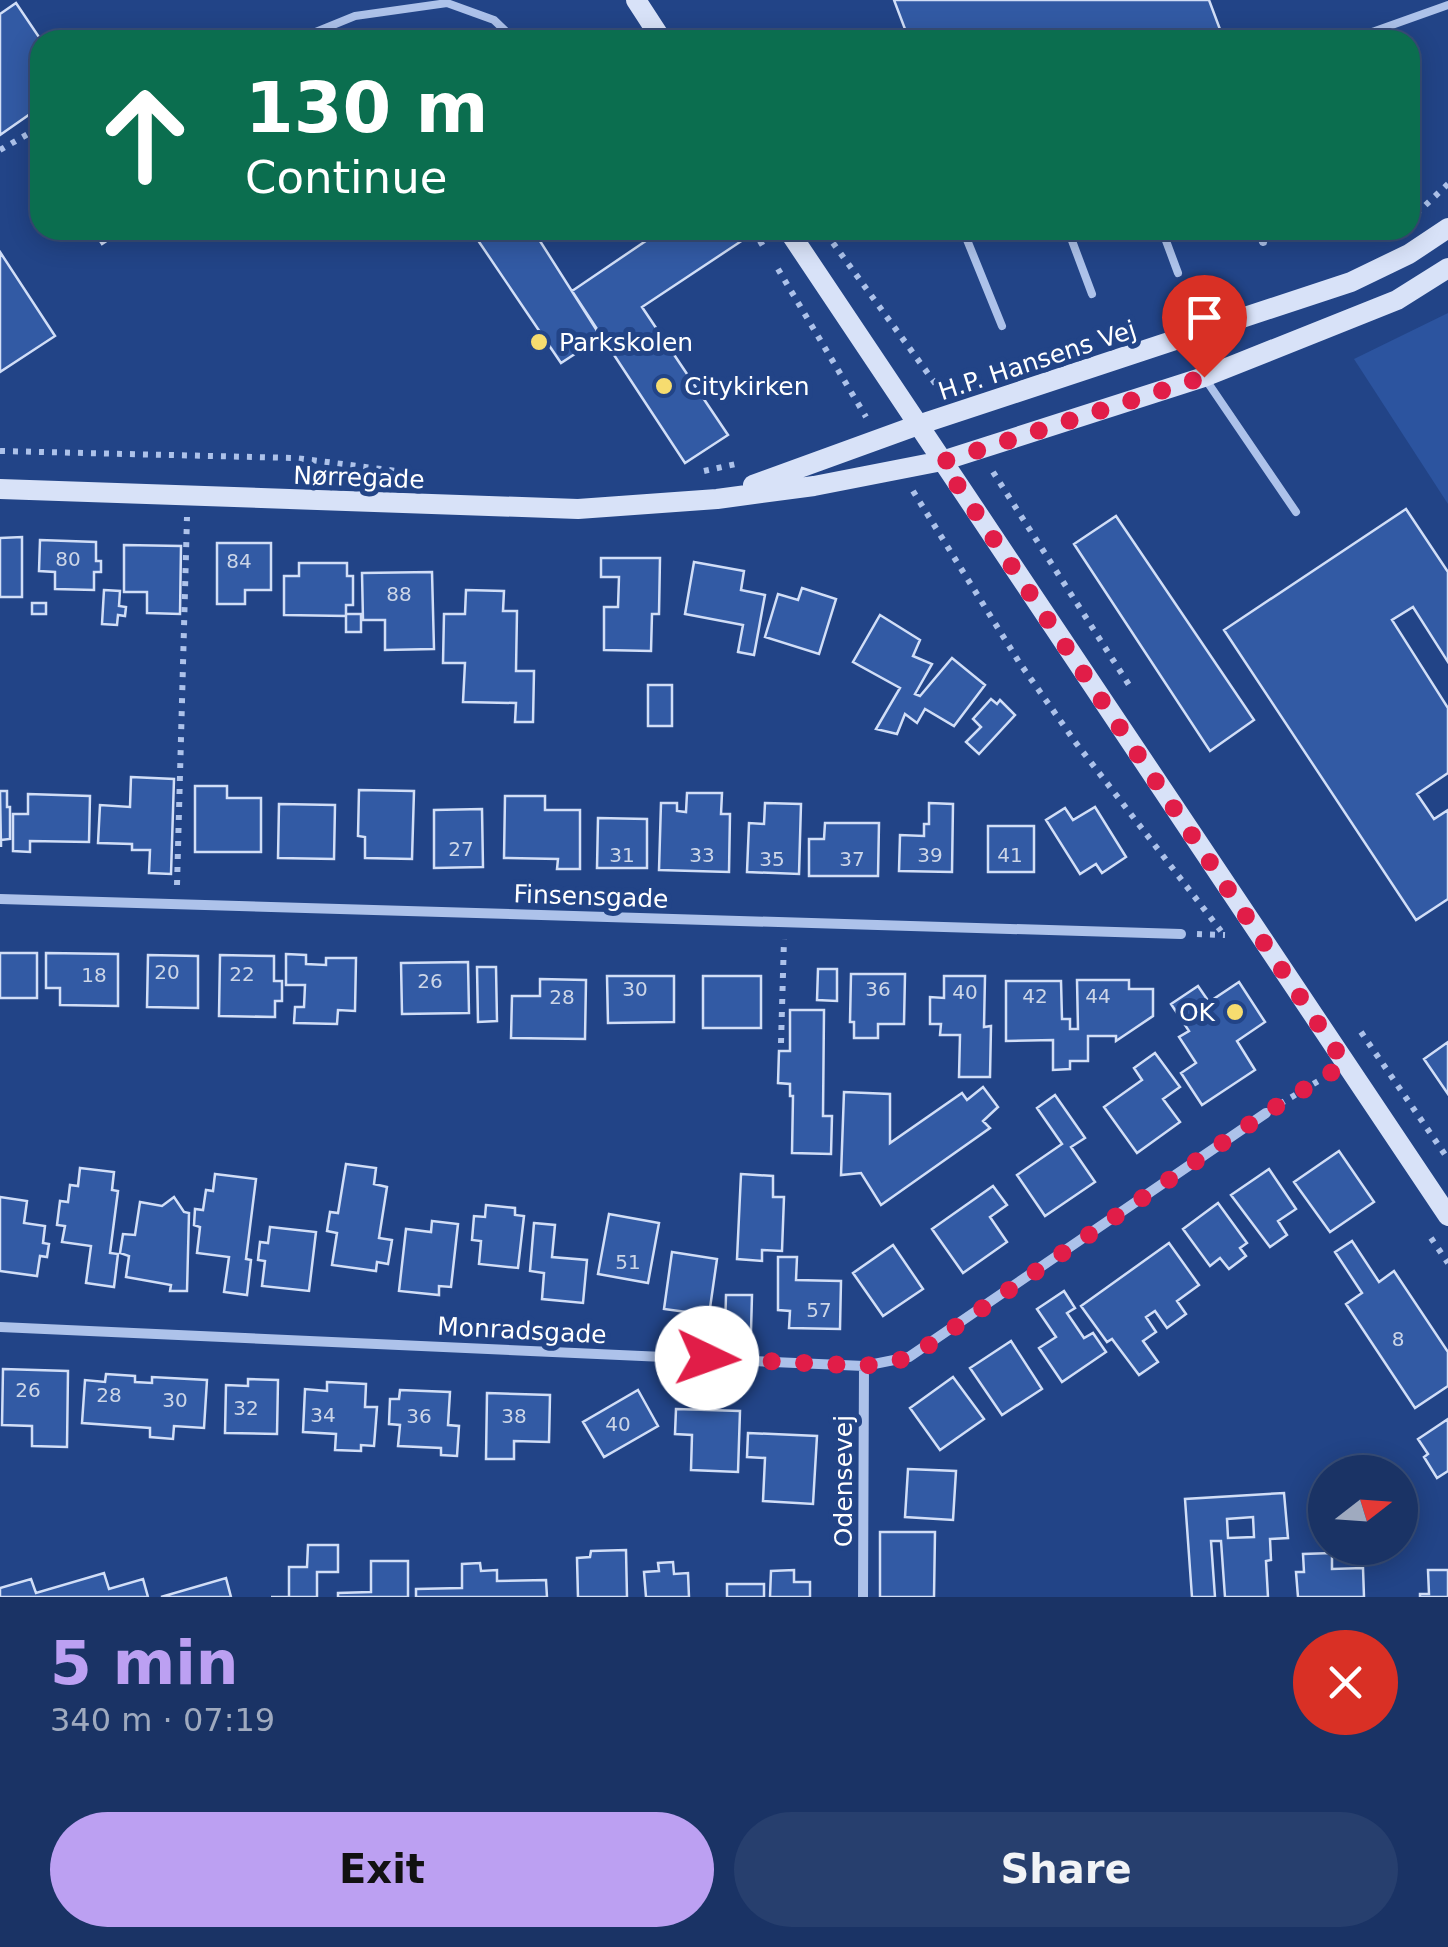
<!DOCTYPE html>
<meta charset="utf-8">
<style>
body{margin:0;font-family:"DejaVu Sans",sans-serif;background:#273f6e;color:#f1f3f6;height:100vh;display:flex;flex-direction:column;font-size:38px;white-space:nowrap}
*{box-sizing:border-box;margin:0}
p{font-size:32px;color:#9faabf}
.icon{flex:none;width:55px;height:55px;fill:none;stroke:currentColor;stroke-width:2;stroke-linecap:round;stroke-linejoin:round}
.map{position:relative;height:1597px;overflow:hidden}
.panel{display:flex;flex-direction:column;background:#1a3365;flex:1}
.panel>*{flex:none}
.hud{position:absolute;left:30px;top:30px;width:1390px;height:210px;border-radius:30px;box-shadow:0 5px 25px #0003,0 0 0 2px #384e79;background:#0b6e4f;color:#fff;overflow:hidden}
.needle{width:65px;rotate:73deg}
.tools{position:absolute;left:1308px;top:1455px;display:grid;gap:20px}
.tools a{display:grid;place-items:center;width:110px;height:110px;border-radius:50%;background:#1a3365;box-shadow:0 5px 25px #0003,0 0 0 2px #384e79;font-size:50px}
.pin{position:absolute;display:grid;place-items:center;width:85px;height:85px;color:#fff;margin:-102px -42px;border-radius:50% 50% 50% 0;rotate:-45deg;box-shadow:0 0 10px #0007}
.pin .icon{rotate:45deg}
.me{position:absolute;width:110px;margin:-55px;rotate:93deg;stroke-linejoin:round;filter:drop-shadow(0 0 8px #0008)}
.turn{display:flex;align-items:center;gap:35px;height:210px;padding:0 50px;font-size:45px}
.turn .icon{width:130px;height:130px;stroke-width:2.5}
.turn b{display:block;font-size:70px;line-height:85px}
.round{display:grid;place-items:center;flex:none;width:105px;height:105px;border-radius:52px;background:#273f6e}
.head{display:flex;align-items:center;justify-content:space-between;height:170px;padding:0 50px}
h1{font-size:60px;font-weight:700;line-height:75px;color:#bca0f2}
.cta{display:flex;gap:20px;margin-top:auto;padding:20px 50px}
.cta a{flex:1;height:115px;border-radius:60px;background:#bca0f2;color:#111;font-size:40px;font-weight:700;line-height:115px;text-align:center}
.cta a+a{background:#273f6e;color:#f1f3f6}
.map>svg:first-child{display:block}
.green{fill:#2c549f}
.building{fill:#325aa4;stroke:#d1def7;stroke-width:2.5;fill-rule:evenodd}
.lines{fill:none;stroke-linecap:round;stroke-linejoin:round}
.path{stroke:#adc2ea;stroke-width:6;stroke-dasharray:5 8;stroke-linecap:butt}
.lane{stroke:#adc2ea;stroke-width:8}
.street{stroke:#adc2ea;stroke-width:10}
.secondary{stroke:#d8e2f8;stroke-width:20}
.route{stroke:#e11d48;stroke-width:18;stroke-dasharray:0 32.4}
.poi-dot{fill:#f6dc6f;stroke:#224487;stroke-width:4}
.labels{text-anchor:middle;stroke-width:10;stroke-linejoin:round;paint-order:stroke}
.number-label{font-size:20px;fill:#ccd6e8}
.poi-label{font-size:25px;fill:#fff;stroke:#224487;text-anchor:start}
.street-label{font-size:25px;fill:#fff;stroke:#224487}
</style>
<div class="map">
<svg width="1448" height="1597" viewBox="0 0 1448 1597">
<rect width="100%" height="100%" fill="#224487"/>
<path class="green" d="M1448 313V504L1354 359Z"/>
<path class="building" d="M894 0H1209L1224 40H1117L1114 32 1091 40H923L920 33 908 37Z
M16 3 41 40 40 107 0 135V14Z
M445 31 451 40H422L438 33Z
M93 230H123L102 244Z
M471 230H533L601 337 561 363Z
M662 230H741L746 238 642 307 728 435 685 463 572 291Z
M0 252 55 336 0 372Z
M1406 509 1448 572V662L1413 607 1392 620 1448 708V773L1417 794 1434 819 1448 810V899L1416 920 1224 630Z
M1116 516 1254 720 1210 751 1074 544Z
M22 537V597H0V538Z
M40 540 96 542V561H101V572H94V590L55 589V572L39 571Z
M217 543H271V590H245V604H217Z
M124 545 181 546 180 614 147 613V592H124Z
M601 558H660L659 614H652L651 651 604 650V607H618L619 577H601Z
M694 562 744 571 741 590 765 595 754 655 738 652 743 625 685 614Z
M299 563H347V576H353V605H346V614H361V632H346V616L284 615V576H299Z
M432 572 434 649 385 650V620H363L362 573Z
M802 588 836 599 819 654 765 637 778 594 798 600Z
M104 590 120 591 119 606 126 607 125 616 118 615 117 625 102 624Z
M466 590 504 591 503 611H517L516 671H534L533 722H515L516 703 463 702 465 663H443L444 614H465Z
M32 603H46V614H32Z
M880 615 920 640 913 656 932 664 915 694 920 696 952 658 985 685 954 726 925 709 917 723 905 714 897 734 876 729 900 688 853 662Z
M648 685H672V726H648Z
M991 699 997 704 1000 700 1015 715 979 754 966 742 981 727 973 719Z
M131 777 174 779 171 874 149 873 150 850H132V844L98 843 100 805 130 807Z
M195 786H227V798H261V852H195Z
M359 790 414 791 412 859 365 858V837L358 836Z
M0 791H7V807H10V839L1 840V847Z
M687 793H722L721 814H730L729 872 659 870 661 803H677V811L686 812Z
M28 794 90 796 89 842 30 841V852L13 851V814H28Z
M505 796H545V810H580V869H557L558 859 504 858Z
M765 803 801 804 799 874 747 872 749 823 764 824Z
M929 803 953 804 952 872 899 871 900 835 924 836V824H929Z
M279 804 335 805 334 859 278 858Z
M1095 807 1126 857 1102 873 1096 864 1080 874 1046 820 1065 808 1073 820Z
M482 809 483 867 434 868V810Z
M598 818 647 819V868H597Z
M825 823H879L878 876H809V839H824Z
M988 826H1034V872H988Z
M0 953H37V998H0Z
M46 953 118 954V1006L60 1005V988H46Z
M286 954 306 955V964L326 965V958H356L355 1011 338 1010 337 1024 294 1023 295 1007H304L305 985H286Z
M148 955 198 956V1008L147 1007Z
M220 955 274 956V981H282V1001H275V1017L219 1016Z
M468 962 469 1013 402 1014 401 963Z
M477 967H496L497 1021 478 1022Z
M818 969H837V1001L817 1000Z
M851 974H905L904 1024H878V1038H854V1022H850Z
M607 976H674V1022L608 1023Z
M703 976H761V1028H703Z
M944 976H985L984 1027 991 1026 990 1077H959L960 1035H940L941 1024H930V997L944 998Z
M540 979 586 980 585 1039 511 1038 512 996H540Z
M1077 980H1129V989H1153V1016L1116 1041V1036H1088V1061H1070V1069L1053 1070V1040L1006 1041V981H1061L1062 1019H1070V1029H1078Z
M1239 982 1265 1022 1237 1041 1255 1070 1202 1105 1181 1073 1196 1063 1179 1037 1189 1031 1171 1004 1198 986 1209 1002Z
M790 1010H824L823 1116H832L831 1154 792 1153 793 1096H790V1084L778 1083 779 1051H790Z
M1448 1042V1094L1424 1059Z
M1155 1053 1180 1087 1163 1099 1180 1122 1137 1153 1104 1107 1142 1080 1134 1068Z
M983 1087 998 1107 983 1121 990 1128 881 1205 861 1173 841 1175 844 1092 890 1094V1143L962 1093 967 1100Z
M1055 1095 1085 1138 1071 1147 1095 1182 1045 1216 1017 1175 1062 1144 1037 1108Z
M1339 1151 1374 1202 1330 1232 1294 1182Z
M346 1164 376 1168 374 1184 387 1187 379 1238 392 1240 388 1264 377 1262 376 1271 332 1265 337 1233 327 1231 330 1212 338 1213Z
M80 1168 114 1172 112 1190 118 1191 110 1253 118 1254 114 1287 86 1283 91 1246 62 1242 65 1226 57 1225 60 1201 68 1202 70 1185 78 1186Z
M1269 1169 1296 1209 1278 1221 1287 1235 1270 1247 1231 1195Z
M215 1174 256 1179 246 1259 251 1260 247 1295 224 1292 229 1257 197 1253 200 1227 194 1225 195 1209 203 1210 206 1190 213 1191Z
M741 1174 773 1176V1197H784L782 1251 762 1250V1261L737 1259Z
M993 1186 1007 1205 990 1217 1007 1242 963 1273 932 1229Z
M0 1197 27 1201 24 1223 45 1226 43 1243 49 1244 47 1257 40 1256 37 1276 0 1271Z
M174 1197 184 1212 189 1213 187 1291H170L171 1285 126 1277 129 1256 120 1253 123 1234 135 1235 140 1202 162 1206Z
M1218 1203 1247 1243 1240 1248 1246 1256 1229 1269 1220 1258 1210 1266 1183 1229Z
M486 1205 515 1208V1215L524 1216 518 1268 479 1264 481 1241 472 1240 474 1216 485 1217Z
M609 1214 659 1223 648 1283 598 1274Z
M432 1221 458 1224 451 1287 439 1286V1295L399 1291 406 1229 431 1232Z
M534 1223 555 1225 552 1257 587 1260 583 1303 542 1299 544 1273 530 1271Z
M270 1227 316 1232 309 1291 262 1286 265 1261 258 1260 260 1242 268 1243Z
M1352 1241 1379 1282 1394 1271 1448 1352V1386L1415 1408 1346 1304 1362 1293 1335 1252Z
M1169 1243 1199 1285 1177 1301 1186 1314 1167 1328 1155 1311 1146 1317 1156 1332 1143 1341 1158 1362 1139 1375 1112 1339 1107 1342 1081 1306Z
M893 1245 923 1289 883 1316 853 1273Z
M672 1252 717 1259 709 1315 664 1309Z
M778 1257H797L796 1280 841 1281 840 1329 789 1328 790 1311 778 1310Z
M1064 1291 1075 1308 1067 1313 1084 1338 1093 1333 1106 1352 1062 1382 1039 1348 1056 1337 1037 1309Z
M726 1295H752L751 1331 725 1330Z
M1011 1341 1042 1389 1002 1415 970 1368Z
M3 1369 68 1371 67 1447 32 1446V1426L2 1425Z
M106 1374 135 1376V1382L152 1383V1377L207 1380 204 1428 174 1426 173 1439 150 1437V1428L82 1423 85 1380 105 1382Z
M953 1377 984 1419 940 1450 910 1408Z
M248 1379 278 1380 277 1434 225 1433 226 1385 248 1386Z
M327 1382 366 1384 365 1407H377L374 1446 361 1445V1451L335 1450 336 1434 303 1432 305 1389 327 1391Z
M400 1390 450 1392 448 1425 459 1426 457 1456 441 1455V1448L398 1446 400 1425 389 1424 390 1399H399Z
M638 1390 658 1426 604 1457 583 1422Z
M487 1393 550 1395 549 1442 514 1441V1459H486Z
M676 1409 740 1411 738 1472 691 1470 692 1435 675 1434Z
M1448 1419V1471L1437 1478 1424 1457 1428 1454 1418 1439Z
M748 1433 817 1436 813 1504 763 1501 765 1458 747 1457Z
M908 1469 956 1471 953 1520 905 1517Z
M1284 1493 1288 1538 1270 1539 1271 1560 1266 1561 1268 1597H1225L1221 1541H1211L1215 1597H1192L1185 1499ZM1253 1517 1254 1537 1228 1538 1227 1519Z
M880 1532H935L934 1597H880Z
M308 1545H338V1572H317V1597H271H289V1567H307Z
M626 1550 627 1597H578L577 1558 590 1557 591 1551Z
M1332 1553V1569L1363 1568 1364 1597H1298L1296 1572H1304L1303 1554Z
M371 1561H408V1597H338V1593L371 1592Z
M673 1562 674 1574 688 1573 689 1597H646L644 1572 659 1571 658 1563Z
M480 1563 481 1571 497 1570V1581L546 1580 547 1597H416V1589L462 1588V1564Z
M794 1570V1582H810V1597H770L771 1571Z
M1428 1570H1448V1597H1420V1594H1429Z
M104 1573 109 1589 143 1579 148 1597H0V1588L31 1579 36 1593Z
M226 1578 231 1597H161Z
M727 1584H764V1597H727Z"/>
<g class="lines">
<path class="path" d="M0 150 40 127
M1416 214 1448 184
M753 230 763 246
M833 243 940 390
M778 269 866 417
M0 451 296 458 412 473
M704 471 736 464
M993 472 1129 685
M913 491 1019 662 1076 743 1221 931
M177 885 187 517
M1197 934 1225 935
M1361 1032 1448 1159
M781 1043 784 939
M1280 1104 1325 1077
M1431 1238 1448 1263"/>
<path class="lane" d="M296 40 355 16 447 3 494 20 515 40
M1345 40 1375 31
M1378 40 1375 31 1448 5
M1410 130 1411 132
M963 230 1002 326
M1068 230 1092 294
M1162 230 1178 273
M1259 230 1263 242
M1192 339 1204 377 1296 512"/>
<path class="street" d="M0 899 1181 934
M0 1327 864 1366 909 1357 1266 1113
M863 1597 864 1366"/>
<path class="secondary" d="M636 0 662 40
M788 230 1448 1216
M753 485 918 425 1351 282 1409 254 1448 228
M0 489 578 509 717 499 814 486 942 461 1204 377 1397 300 1448 268"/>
</g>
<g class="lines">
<path class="route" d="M707 1358 864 1366 910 1358 1266 1113 1345 1064 942 462 1204 377"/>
</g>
<g class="poi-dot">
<circle cx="539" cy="342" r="10"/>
<circle cx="664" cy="386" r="10"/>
<circle cx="1235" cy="1012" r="10"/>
</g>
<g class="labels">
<g class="number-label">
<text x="68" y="566">80</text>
<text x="239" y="568">84</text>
<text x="399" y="601">88</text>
<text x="461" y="856">27</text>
<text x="622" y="862">31</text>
<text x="702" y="862">33</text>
<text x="930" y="862">39</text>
<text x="1010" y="862">41</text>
<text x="772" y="866">35</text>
<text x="852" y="866">37</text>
<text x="167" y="979">20</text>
<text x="242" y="981">22</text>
<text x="94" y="982">18</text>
<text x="430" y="988">26</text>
<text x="635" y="996">30</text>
<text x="878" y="996">36</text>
<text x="965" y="999">40</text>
<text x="1035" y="1003">42</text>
<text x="1098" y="1003">44</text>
<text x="562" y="1004">28</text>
<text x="628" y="1269">51</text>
<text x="819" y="1317">57</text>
<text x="1398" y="1346">8</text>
<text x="28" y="1397">26</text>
<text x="109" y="1402">28</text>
<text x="175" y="1407">30</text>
<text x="246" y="1415">32</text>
<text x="323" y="1422">34</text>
<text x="419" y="1423">36</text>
<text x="514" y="1423">38</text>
<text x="618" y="1431">40</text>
</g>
<g class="poi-label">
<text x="559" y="351">Parkskolen</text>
<text x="684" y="395">Citykirken</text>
<text x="1215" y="1021" text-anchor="end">OK</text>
</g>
<g class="street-label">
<text transform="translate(1037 360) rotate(-18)" y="9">H.P. Hansens Vej</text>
<text transform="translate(359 477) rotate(2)" y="9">Nørregade</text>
<text transform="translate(591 896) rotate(2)" y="9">Finsensgade</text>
<text transform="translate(522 1330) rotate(3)" y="9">Monradsgade</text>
<text transform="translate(843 1481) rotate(-90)" y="9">Odensevej</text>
</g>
</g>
</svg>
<div class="tools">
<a><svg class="needle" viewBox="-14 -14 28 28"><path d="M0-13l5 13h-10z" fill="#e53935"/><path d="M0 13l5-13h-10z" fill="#9faabf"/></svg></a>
</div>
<div class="pin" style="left:1204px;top:377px;background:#d93025"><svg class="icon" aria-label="arrive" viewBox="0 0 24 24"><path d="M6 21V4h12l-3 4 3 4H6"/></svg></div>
<svg class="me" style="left:707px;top:1358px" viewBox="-20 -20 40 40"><circle r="19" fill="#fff"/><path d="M0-13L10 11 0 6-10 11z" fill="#e11d48"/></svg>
<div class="hud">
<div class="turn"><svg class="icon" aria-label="ahead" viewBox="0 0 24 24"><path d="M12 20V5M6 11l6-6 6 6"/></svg><div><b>130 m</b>Continue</div></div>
</div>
</div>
<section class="panel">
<div class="head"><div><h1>5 min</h1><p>340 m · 07:19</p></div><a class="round" style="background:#d93025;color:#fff"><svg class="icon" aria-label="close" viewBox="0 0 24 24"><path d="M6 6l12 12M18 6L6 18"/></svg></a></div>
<div class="cta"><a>Exit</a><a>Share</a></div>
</section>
